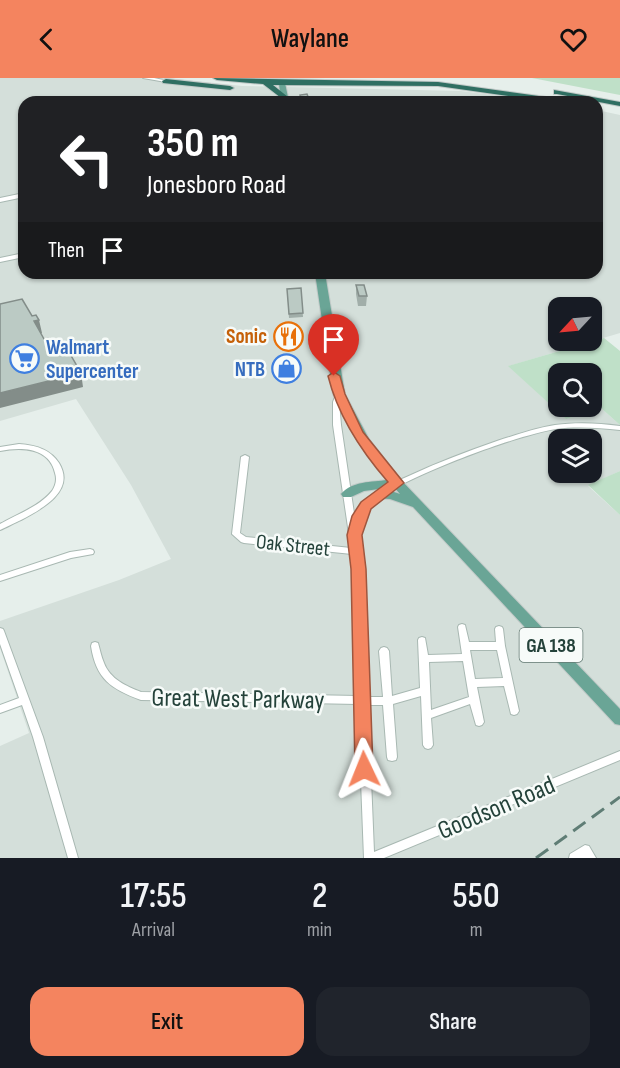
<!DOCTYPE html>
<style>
body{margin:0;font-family:"Sofia Sans Condensed",sans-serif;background:#20242c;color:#f1f3f6;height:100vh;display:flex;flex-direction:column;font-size:22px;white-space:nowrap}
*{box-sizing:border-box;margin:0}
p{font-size:20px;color:#9ea1a6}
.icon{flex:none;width:33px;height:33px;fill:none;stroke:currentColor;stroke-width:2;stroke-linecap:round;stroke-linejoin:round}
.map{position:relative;height:780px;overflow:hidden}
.panel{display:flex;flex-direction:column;background:#171b24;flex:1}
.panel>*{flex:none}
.top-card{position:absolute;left:18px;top:18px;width:585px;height:183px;border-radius:18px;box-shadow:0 2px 4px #0004;background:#202124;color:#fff;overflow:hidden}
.needle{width:39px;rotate:244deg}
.tools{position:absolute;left:548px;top:219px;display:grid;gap:12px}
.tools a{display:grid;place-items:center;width:54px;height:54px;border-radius:12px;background:#171b24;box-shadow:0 2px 4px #0004;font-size:30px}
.pin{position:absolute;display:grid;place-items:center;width:51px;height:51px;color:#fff;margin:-62px -26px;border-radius:50% 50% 50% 0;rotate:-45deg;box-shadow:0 0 6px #0007}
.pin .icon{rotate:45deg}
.me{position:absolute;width:66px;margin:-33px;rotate:358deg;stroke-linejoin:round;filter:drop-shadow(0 0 4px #0008)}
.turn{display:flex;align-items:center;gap:21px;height:126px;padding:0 30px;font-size:27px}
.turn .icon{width:78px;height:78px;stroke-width:2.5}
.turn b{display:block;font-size:42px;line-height:51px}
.then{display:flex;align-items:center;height:57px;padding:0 30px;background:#0003;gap:12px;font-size:22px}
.eta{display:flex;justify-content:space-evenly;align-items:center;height:102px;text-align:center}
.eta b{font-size:36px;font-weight:600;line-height:42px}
.cta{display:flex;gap:12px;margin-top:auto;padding:12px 30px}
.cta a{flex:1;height:69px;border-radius:18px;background:#f4845f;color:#111;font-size:24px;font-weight:600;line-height:69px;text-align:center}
.cta a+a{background:#20242c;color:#f1f3f6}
header{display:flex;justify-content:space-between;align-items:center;height:78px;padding:0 30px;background:#f4845f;color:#111;font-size:27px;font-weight:600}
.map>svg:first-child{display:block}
.built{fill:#d4dfda;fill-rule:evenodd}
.green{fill:#bfe0c8;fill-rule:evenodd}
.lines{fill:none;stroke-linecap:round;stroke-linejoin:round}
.minor-casing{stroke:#a8b8b2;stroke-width:2}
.tertiary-casing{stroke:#a8b8b2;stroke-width:2}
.primary-casing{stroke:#c2cac8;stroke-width:2}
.motorway-casing{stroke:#c2cac8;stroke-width:2}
.minor{fill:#fff;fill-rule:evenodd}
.tertiary{fill:#fff;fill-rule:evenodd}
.primary{fill:#6aa596;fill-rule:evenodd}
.motorway{fill:#2f6f62;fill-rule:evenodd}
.rail{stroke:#5f7d75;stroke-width:3;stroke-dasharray:15 8;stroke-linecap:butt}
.wall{fill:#a1aea9}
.shaded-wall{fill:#838d89}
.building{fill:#bbcac4;stroke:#838d89;stroke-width:1.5}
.route{fill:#f4845f;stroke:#9f563e;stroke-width:1.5}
.labels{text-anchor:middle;stroke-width:5;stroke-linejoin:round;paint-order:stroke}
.shield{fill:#f7fbf9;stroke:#637a73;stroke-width:1.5}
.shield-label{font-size:20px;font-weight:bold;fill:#24423a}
.food-label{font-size:21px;font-weight:bold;fill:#c56008;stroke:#f7fbf9;text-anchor:end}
.shop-label{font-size:21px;font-weight:bold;fill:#366cbe;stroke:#f7fbf9;text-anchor:start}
.street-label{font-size:21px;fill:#24423a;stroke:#f7fbf9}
.near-street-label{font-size:26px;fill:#24423a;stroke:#f7fbf9}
</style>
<header><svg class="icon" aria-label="back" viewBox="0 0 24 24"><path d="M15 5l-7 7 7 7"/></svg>Waylane<svg class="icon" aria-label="heart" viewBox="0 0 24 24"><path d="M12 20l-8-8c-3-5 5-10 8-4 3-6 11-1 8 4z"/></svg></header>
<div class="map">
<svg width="620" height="780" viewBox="0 0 620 780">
<rect width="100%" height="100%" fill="#e6efeb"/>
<path class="built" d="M0 0H169L242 8 461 13 547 24H24V195H597V32L620 37V255L509 288 566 341 601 330 620 347V393L588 408 620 437V780H0V668L29 655 0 570V543L119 502 171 481 131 407 76 321 0 343ZM558 230H591V262H558ZM558 362H591V394H558Z"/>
<path class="green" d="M532 0H620V17Z
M604 260 620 273V347L601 330 566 341 508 288ZM558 296H591V328H558Z
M620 393V437L588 407Z"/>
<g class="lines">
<defs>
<path id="minor" d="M143 0H154L168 3 166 4Z
M24 115V119L0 124V120Z
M339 314 342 316 339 324 341 347 355 442C357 436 359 430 363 425 375 412 395 404 411 397 439 384 468 373 497 363 516 357 535 350 555 347 576 344 599 345 620 348V352C599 350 577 348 556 351 520 356 389 403 368 430 362 437 361 447 359 456L357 458 359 472 361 474 360 476 362 491 368 619H383L379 573 381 570 384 569 387 570 389 573 392 618 420 610 418 562 419 560 422 559 425 560 428 577 462 576 458 549 459 547 462 546 465 547 469 564H496L495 551 496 549 499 548 502 549 503 551 505 568 519 633 517 636 514 637 511 636 504 608 477 609 484 644 482 647 479 648 476 647 470 626 431 640 433 667 431 670 428 671 425 670 423 667 421 618 393 626 397 679 396 682 392 683 388 682 387 679 383 627H368L374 774 620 673V682L384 780H364L358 626 141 622C111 611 96 601 91 568L92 565 95 564 98 565C100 572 101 578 104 585 110 601 126 608 141 614L358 618 354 491 352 476 244 465 241 464 232 456 241 379 245 377 249 379 240 455 246 459 351 470 333 347V324L336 316ZM470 572H497L503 600 475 601ZM463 583 469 619 431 632 429 584Z
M19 366C35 367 50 371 59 385 76 413 42 431 21 442 14 445 7 449 0 452V446C17 436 39 429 52 413 56 407 57 401 55 395 49 369 21 369 0 373V369Z
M90 471 93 472 94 474 93 476 71 480 0 503V497L70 474Z
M0 550 3 551 4 553 43 659 78 780H68L33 659 22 627 0 635V627L19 620 0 566Z
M585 767 589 768 596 780H569L570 776Z"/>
<path id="tertiary" d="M24 175V179L0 184V180Z"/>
<path id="primary" d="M282 3 285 5 289 24H281L279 5Z
M315 195H325L345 316 369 361 401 402 620 631V647L615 646 413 429 390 421 374 420 372 417C378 409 392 413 400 416L394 409 364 413 351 419H343L341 416C352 403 372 404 387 402L358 363 333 316Z"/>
<path id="motorway" d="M213 0 438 4 568 22 572 24H551L438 8 273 7 288 19 289 21 285 23 263 6 217 2Z
M166 1 230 8 234 10 230 12 163 5 162 3Z
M554 12 620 24V28L557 16H554Z"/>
</defs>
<use href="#minor" class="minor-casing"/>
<use href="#tertiary" class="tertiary-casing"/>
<use href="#primary" class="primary-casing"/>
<use href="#motorway" class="motorway-casing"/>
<use href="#minor" class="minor"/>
<use href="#tertiary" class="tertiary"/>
<use href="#primary" class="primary"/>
<use href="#motorway" class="motorway"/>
<path class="rail" d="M536 780 620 719"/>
</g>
<path class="wall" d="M356 207 367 218 366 228H358L356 216Z
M301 210 303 239 289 240 287 211Z"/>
<path class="shaded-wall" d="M39 242 42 255 37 257 34 243Z
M81 295 83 309 0 330V315Z"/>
<path class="building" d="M307 16 310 24H302L300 17Z
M356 207H364L367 218H359Z
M301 210 303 235 289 236 287 211Z
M22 221 32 238 36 237 39 242 34 243 44 261 48 260 55 272 66 269 81 295 0 315V226Z"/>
<path class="route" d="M334 294 340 298 345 316 363 354 404 405 371 431 362 457 366 491 373 691 371 696 364 699 358 696 355 691 351 491 347 457 352 438 361 424 388 404C361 373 338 338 328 298Z"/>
<defs>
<symbol id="restaurant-ring" viewBox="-11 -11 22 22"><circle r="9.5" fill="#f7fbf9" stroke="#e8710a" stroke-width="1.5"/><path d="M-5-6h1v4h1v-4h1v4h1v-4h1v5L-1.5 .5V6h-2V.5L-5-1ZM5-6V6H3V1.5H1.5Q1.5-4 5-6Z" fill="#e8710a"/></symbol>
<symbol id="supermarket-ring" viewBox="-11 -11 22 22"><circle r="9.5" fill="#f7fbf9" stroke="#3f7fe0" stroke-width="1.5"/><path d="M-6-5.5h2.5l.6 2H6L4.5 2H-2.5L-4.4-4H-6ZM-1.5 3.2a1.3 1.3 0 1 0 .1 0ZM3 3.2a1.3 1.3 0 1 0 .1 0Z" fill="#3f7fe0"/></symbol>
<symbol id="shop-ring" viewBox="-11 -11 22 22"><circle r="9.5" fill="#f7fbf9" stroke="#3f7fe0" stroke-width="1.5"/><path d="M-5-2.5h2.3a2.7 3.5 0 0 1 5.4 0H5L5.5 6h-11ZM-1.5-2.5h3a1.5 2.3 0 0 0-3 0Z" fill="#3f7fe0"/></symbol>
</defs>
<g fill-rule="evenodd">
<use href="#restaurant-ring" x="272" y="242" width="33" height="33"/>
<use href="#supermarket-ring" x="8" y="264" width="33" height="33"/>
<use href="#shop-ring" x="270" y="274" width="33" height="33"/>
</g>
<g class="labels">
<rect class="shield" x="519.5" y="550" width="63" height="34" rx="4.5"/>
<g class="shield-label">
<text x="551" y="574">GA 138</text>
</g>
<g class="food-label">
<text x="267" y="265">Sonic</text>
</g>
<g class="shop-label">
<text x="46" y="276">Walmart<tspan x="46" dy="24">Supercenter</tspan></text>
<text x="265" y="298" text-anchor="end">NTB</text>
</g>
<g class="street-label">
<text transform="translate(293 467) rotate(6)" y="7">Oak Street</text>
</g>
<g class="near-street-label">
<text transform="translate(238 620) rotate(1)" y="9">Great West Parkway</text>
<text transform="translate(496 729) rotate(-23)" y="9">Goodson Road</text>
</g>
</g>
</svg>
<div class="tools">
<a><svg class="needle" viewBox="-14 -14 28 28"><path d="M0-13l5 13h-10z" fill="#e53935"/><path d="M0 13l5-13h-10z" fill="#9ea1a6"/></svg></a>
<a><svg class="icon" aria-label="search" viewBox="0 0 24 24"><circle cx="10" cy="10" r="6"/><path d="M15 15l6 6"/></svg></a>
<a><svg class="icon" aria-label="layers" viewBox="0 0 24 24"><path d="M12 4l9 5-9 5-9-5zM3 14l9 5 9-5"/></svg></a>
</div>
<div class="pin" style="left:334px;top:298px;background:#d93025"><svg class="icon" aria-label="arrive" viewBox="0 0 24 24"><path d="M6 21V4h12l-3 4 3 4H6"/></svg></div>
<svg class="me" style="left:364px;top:691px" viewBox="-20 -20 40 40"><path d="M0-17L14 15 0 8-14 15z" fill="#f4845f" stroke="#fff" stroke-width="4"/></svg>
<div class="top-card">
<div class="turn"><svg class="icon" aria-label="left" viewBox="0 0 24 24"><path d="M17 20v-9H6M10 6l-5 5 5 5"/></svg><div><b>350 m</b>Jonesboro Road</div></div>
<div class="then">Then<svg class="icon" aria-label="arrive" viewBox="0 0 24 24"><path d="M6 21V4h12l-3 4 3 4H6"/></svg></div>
</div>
</div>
<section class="panel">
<div class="eta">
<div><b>17:55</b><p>Arrival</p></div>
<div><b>2</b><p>min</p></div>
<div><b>550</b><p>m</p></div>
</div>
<div class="cta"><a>Exit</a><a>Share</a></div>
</section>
